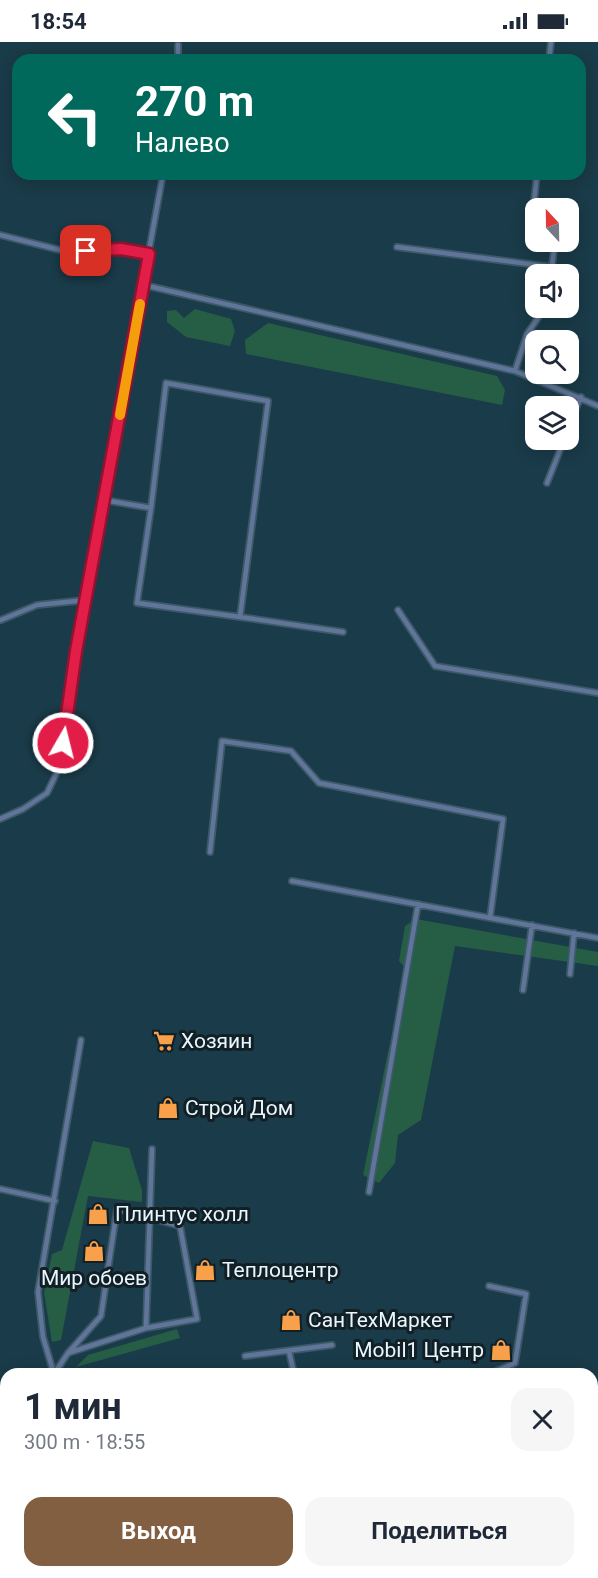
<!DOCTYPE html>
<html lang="ru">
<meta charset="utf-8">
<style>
body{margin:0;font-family:Roboto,sans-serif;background:#f6f6f7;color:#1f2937;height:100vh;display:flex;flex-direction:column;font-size:22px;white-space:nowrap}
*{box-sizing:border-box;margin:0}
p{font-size:20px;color:#747a83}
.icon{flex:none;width:33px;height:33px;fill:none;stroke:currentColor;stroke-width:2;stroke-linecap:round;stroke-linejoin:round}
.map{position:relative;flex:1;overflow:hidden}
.drawer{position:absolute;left:0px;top:1326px;width:598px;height:210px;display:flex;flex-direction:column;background:#fff;border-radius:18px 18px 0 0;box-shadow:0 3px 15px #0003}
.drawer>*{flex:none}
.banner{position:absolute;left:12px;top:12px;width:574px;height:126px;border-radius:18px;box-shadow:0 3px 15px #0003;background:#00695c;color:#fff;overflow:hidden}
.needle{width:39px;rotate:338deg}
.tools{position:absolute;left:525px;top:156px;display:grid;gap:12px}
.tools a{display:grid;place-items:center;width:54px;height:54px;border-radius:12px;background:#fff;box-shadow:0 3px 15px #0003;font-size:30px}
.pin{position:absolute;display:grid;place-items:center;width:51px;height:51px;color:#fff;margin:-26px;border-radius:12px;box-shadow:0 3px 9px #0006}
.me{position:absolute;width:66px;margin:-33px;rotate:8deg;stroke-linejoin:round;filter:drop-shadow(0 0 4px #0008)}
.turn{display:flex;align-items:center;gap:21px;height:126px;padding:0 24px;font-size:27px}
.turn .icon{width:78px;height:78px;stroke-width:2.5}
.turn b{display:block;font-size:42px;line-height:51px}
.round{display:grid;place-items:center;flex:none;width:63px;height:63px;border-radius:18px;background:#f6f6f7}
.summary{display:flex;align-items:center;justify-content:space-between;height:102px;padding:0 24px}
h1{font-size:36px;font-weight:700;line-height:45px}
.button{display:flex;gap:12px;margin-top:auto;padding:12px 24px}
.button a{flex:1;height:69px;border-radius:18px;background:#815f40;color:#fff;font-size:24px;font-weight:700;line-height:69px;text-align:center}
.button a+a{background:#f6f6f7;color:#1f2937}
.status{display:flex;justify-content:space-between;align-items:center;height:42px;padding:0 30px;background:#fff;direction:ltr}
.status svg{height:16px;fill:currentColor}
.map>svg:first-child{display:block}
.green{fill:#255d45}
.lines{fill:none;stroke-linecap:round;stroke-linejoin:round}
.service-casing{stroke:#3b5966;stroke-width:8}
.primary-casing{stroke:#3b5966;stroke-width:18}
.path{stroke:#8aa1ac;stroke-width:2;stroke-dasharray:3 4.5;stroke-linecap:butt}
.service{stroke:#61759a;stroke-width:4.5}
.primary{stroke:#89b2fd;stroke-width:15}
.route-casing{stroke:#92132f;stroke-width:15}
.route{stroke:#e11d48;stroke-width:10}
.slow{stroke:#f59e0b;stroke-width:10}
.labels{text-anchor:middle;stroke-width:6;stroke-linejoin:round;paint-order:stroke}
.poi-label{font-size:21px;fill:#e8f7ff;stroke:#122026;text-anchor:start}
</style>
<div class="status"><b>18:54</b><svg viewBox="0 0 49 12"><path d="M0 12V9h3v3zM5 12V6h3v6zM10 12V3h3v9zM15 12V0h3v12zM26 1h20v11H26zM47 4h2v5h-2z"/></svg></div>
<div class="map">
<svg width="598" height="1536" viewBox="0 0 598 1536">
<rect width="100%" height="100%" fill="#1a3b49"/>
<path class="green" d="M195 267 231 277 235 289 230 304 186 295 167 280V269L176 268 184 276Z
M268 281 497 334 505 348 502 363 246 312 245 298Z
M416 877 598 910V924L455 904 421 1078 398 1093 395 1121 379 1141 363 1133 388 1010 408 929 399 919 405 884Z
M93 1099 129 1106 142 1148V1160L88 1154 61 1298 52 1300 44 1251 52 1212 62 1208Z
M177 1287 180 1296 76 1325 88 1313Z
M6 1526V1530H93L79 1536H0V1528Z
M219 1530H282L267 1536H205Z"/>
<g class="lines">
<defs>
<path id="service" d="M178 18V3
M549 18 551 0
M533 170 537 132
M0 193 68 210 121 207 149 212
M397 205 552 225
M551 232 555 200
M144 243 515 329 598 364
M515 329 527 292 545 266
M568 385 581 355
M547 441 564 398
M104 458 151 466 166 341 268 359 240 575 137 561 151 466
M398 568 435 624 598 651
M240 575 343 590
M1 578 37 563 86 558
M0 777 23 767 47 751 60 724 76 609 163 132
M210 810 222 699 291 709 319 741 503 777 490 876
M292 839 598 896
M570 932 574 891
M523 948 532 883
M0 1147 55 1159
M369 1150 418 862
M489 1244 526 1252 515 1321 490 1332
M289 1309 294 1332
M68 1311 101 1274 117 1167 180 1184 197 1277 146 1286
M245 1314 332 1303
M54 1332 43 1295 38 1250 81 998
M54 1332 68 1311 146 1286 152 1107
M0 1350 6 1366
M0 1510 6 1508
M117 1530 119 1536"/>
<path id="primary" d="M592 1356 598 1354
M138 1536 153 1530"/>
</defs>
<use href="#service" class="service-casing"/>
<use href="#primary" class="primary-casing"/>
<path class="path" d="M592 1337 598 1335
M97 1536 108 1531"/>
<use href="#service" class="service"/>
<use href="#primary" class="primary"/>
</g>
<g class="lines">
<defs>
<path id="route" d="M63 701 76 609 149 212 121 207 86 209"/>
</defs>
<use href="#route" class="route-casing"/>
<use href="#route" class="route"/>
<path class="slow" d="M120 373 140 262"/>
</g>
<defs>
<symbol id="supermarket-bare" viewBox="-9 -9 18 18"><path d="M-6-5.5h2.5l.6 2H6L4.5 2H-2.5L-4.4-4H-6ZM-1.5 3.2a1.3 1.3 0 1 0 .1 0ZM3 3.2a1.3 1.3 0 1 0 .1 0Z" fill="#f8a14a" stroke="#122026" stroke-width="2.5" paint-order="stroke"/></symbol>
<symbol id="shop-bare" viewBox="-9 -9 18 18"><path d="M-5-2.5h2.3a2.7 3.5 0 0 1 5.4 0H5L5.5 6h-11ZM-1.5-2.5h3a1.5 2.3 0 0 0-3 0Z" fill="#f8a14a" stroke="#122026" stroke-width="2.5" paint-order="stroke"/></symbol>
</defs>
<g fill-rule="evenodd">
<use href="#supermarket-bare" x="149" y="984" width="30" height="30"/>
<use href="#shop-bare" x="153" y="1051" width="30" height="30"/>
<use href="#shop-bare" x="83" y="1157" width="30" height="30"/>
<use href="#shop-bare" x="79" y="1194" width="30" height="30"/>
<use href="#shop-bare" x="190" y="1213" width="30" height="30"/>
<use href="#shop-bare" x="276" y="1263" width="30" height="30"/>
<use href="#shop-bare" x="486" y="1293" width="30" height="30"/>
</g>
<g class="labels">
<g class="poi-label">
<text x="181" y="1006">Хозяин</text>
<text x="185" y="1073">Строй Дом</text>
<text x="115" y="1179">Плинтус холл</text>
<text x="222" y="1235">Теплоцентр</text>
<text x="94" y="1243" text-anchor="middle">Мир обоев</text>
<text x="308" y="1285">СанТехМаркет</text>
<text x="484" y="1315" text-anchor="end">Mobil1 Центр</text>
</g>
</g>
</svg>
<div class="tools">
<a><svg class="needle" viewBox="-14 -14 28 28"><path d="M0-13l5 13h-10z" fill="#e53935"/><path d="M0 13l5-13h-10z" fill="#747a83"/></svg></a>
<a><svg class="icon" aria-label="sound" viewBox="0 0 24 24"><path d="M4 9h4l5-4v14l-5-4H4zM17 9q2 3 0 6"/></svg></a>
<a><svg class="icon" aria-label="search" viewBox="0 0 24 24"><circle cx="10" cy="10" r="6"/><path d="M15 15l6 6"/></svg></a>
<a><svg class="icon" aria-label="layers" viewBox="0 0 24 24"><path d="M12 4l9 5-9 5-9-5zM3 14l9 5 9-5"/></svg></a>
</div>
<div class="pin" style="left:86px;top:209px;background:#d93025"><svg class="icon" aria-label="arrive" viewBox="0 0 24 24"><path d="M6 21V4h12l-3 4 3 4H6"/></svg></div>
<svg class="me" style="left:63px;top:701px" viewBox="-20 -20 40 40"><circle r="17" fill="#e11d48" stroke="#fff" stroke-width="3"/><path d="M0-11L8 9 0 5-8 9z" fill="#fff"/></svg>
<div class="banner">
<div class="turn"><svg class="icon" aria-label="left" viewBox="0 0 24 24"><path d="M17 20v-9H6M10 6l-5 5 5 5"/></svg><div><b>270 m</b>Налево</div></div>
</div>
<section class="drawer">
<div class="summary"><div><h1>1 мин</h1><p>300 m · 18:55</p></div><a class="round"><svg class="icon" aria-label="close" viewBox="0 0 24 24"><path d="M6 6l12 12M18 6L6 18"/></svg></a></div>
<div class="button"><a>Выход</a><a>Поделиться</a></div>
</section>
</div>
